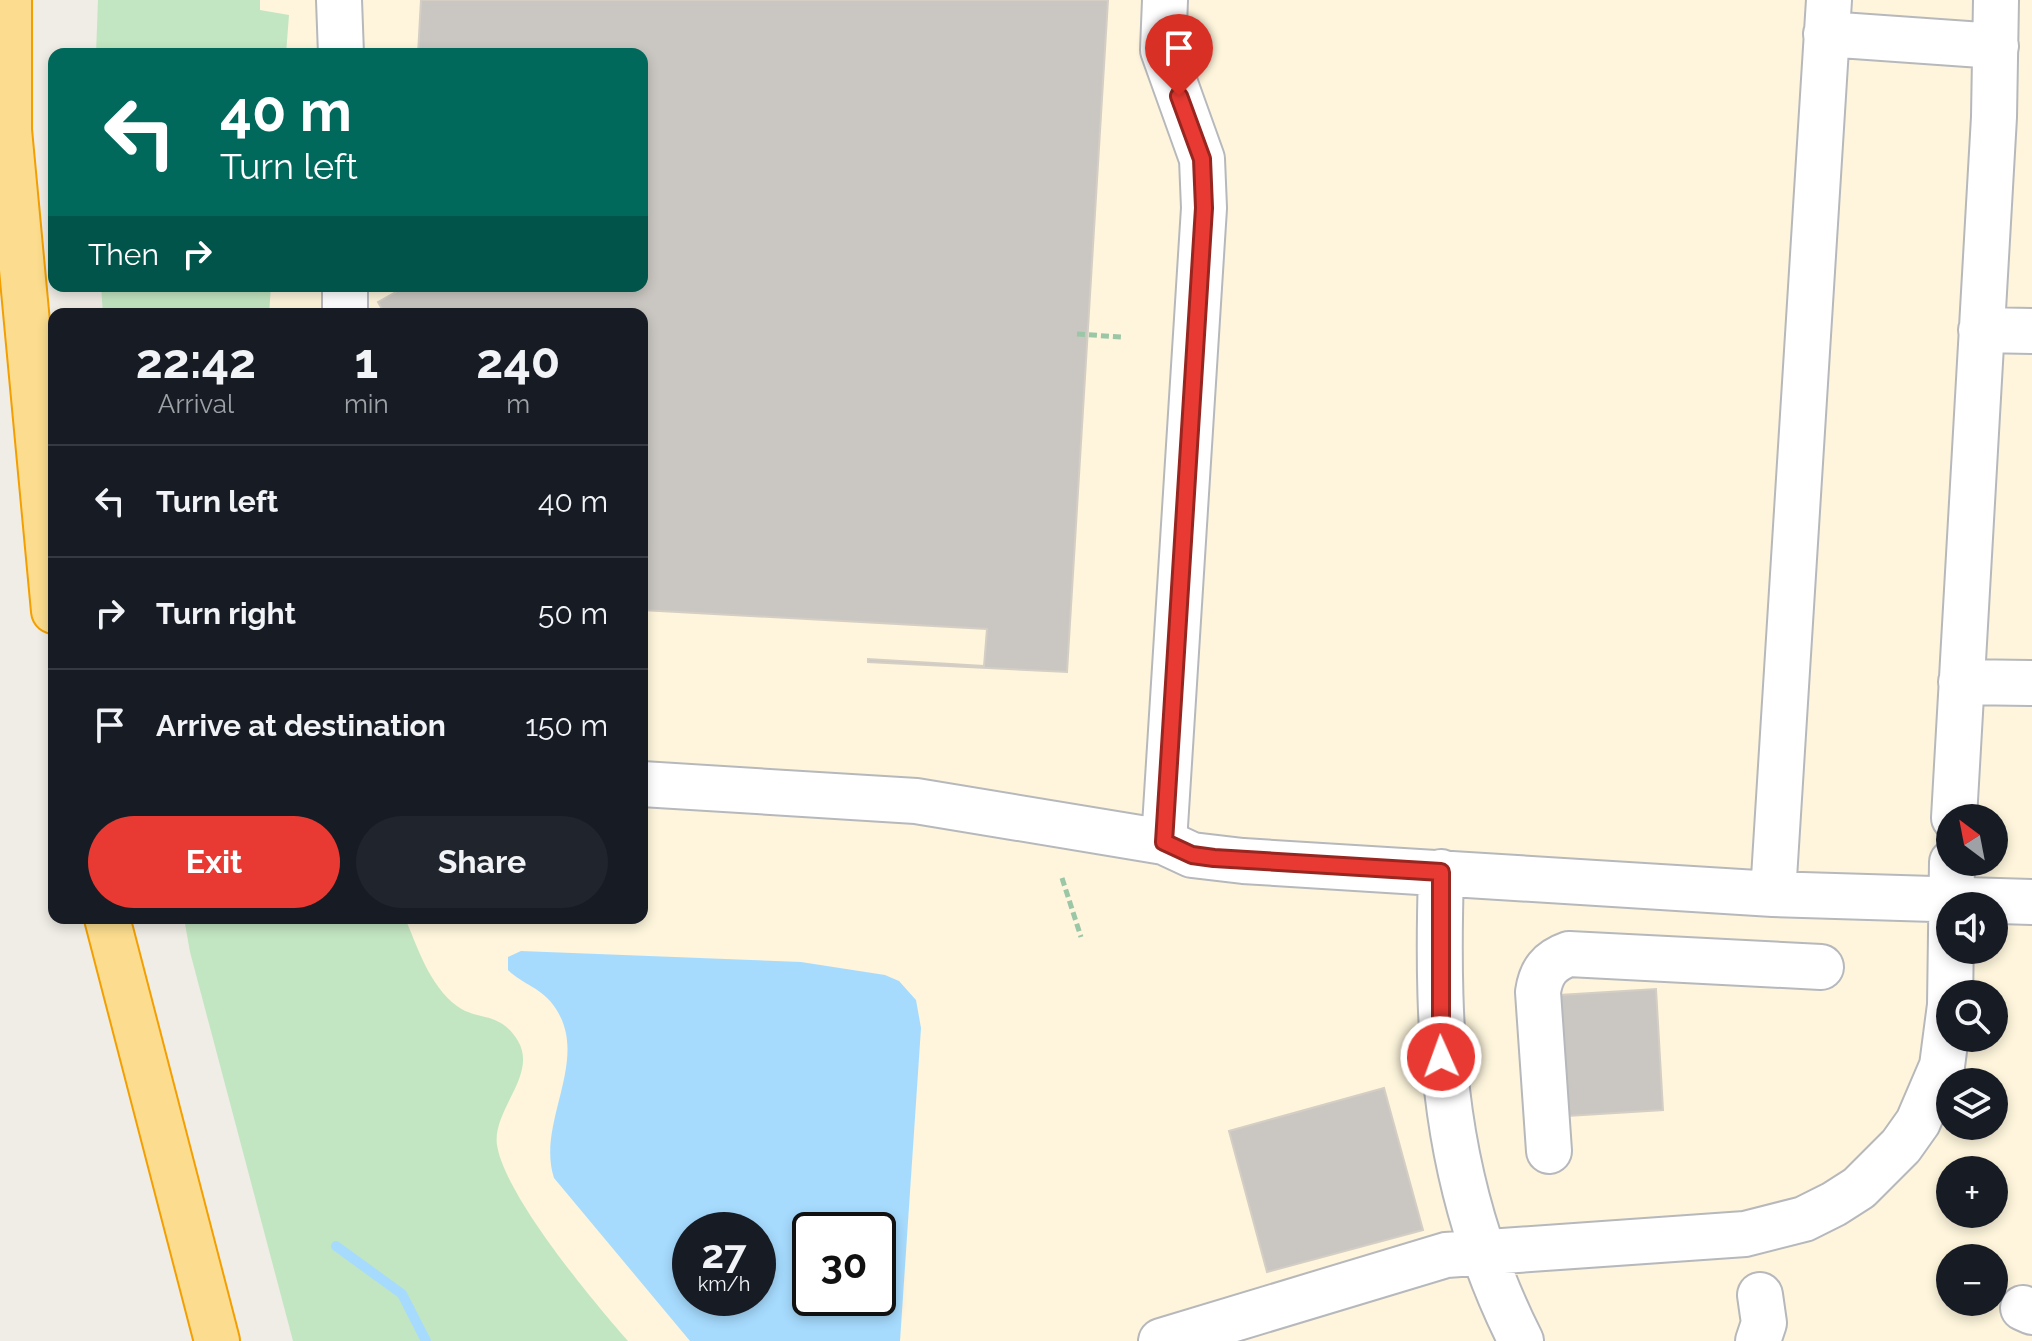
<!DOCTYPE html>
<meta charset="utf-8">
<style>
body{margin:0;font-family:Raleway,sans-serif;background:#20242c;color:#f1f3f6;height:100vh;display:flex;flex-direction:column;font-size:30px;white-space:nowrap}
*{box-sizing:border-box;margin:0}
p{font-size:26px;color:#9ea1a6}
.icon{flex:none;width:44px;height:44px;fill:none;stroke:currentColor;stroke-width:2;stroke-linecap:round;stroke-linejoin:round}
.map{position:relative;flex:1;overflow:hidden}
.panel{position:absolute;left:48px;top:308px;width:600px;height:616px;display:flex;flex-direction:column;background:#171b24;border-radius:16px;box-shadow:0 4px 12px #0003}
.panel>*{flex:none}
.hud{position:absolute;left:48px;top:48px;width:600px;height:244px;border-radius:16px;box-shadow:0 4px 12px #0003;background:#00695c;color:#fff;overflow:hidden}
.needle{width:52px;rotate:328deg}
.controls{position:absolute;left:1936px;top:804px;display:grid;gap:16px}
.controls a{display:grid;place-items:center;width:72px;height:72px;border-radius:50%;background:#171b24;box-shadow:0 4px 12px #0003;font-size:40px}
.speed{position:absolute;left:672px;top:1212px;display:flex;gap:16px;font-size:40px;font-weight:700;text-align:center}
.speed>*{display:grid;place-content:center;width:104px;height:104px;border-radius:50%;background:#171b24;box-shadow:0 4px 12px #0003;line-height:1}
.speed small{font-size:20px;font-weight:400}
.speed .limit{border:4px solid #111;border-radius:12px;background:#fff;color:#111}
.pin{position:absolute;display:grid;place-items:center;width:68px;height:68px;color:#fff;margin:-82px -34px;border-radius:50% 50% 50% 0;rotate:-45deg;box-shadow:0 0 8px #0007}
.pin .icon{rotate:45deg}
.me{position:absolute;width:88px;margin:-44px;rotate:358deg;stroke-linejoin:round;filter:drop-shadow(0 0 6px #0008)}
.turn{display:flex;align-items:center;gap:28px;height:168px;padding:0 40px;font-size:36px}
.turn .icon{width:104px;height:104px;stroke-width:2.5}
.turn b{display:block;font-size:56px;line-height:68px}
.then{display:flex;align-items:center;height:76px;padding:0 40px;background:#0003;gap:16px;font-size:30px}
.eta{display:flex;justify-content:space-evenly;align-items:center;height:136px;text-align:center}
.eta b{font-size:48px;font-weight:700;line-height:56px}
.cta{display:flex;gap:16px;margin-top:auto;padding:16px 40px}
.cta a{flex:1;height:92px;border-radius:48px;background:#e83a32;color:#fff;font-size:32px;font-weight:700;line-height:92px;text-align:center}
.cta a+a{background:#20242c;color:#f1f3f6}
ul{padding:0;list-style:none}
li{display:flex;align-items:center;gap:24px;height:112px;padding:0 40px;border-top:2px solid #363941}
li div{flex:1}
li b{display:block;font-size:30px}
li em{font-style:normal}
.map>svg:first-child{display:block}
.commercial{fill:#fef5dc;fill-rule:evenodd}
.green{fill:#c3e6c2}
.water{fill:#a6dbfe;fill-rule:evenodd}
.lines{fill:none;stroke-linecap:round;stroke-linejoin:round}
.stream{stroke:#a6dbfe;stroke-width:10}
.building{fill:#cac7c2;stroke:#d4cec4;stroke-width:2}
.minor-casing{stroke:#b6b8bc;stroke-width:48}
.highway-casing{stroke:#f39f02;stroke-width:48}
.path{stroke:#9bc7a6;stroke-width:5;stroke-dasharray:8 4;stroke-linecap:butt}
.minor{stroke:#fff;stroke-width:44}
.highway{stroke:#fcdd8f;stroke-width:44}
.route-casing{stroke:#972620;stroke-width:20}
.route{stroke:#e83a32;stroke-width:14}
</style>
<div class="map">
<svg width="2032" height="1341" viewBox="0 0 2032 1341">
<rect width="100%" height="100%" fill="#efede5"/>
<path class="commercial" d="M209 0H2032V1341H550L317 918H642V314H195L196 286H642V54H207ZM1950 818H1994V862H1950ZM1950 906H1994V950H1950ZM1950 994H1994V1038H1950ZM1950 1082H1994V1126H1950ZM1950 1170H1994V1214H1950ZM690 1230H758V1298H690ZM810 1230H878V1298H810ZM1950 1258H1994V1302H1950Z"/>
<path class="green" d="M98 0H260V10L289 15 286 54H96Z
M101 286H271L269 314H103Z
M184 918H405C418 948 429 985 457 1006 479 1022 499 1010 518 1041 538 1075 492 1110 497 1145 505 1196 592 1300 628 1341H293L190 952Z"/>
<path class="water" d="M521 951 801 962 885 975 899 981 916 1000 921 1028 900 1341H690L554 1178C536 1123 590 1061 556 1009 542 987 523 985 508 970V957ZM758 1230V1298H690V1230ZM810 1230H878V1298H810Z"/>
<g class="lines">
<path class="stream" d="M336 1246 402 1294 426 1341"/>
</g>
<path class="building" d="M421 0H1108L1067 672 868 662V659L984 666 987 629 642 610V314H385L378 302 401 289 400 286H642V54H418Z
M1656 989 1663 1110 1568 1116 1560 995Z
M1384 1088 1423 1230 1267 1272 1229 1131Z"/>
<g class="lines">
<defs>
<path id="minor" d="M339 0 341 54
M1826 34 1996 46
M345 286V314
M1981 330 2032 331
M1961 682 2030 683
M642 784 916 801 1164 842 1204 208 1202 159 1163 50 1165 0
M1954 818 1994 117 1996 0
M1164 842 1192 855 1243 861 1773 894 2032 902
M1441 872C1436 1041 1443 1187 1521 1341
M1773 894 1829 0
M1549 1151 1538 992C1541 972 1549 961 1569 954L1821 967
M2023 1308 2032 1312
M1161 1341 1446 1255 1745 1234 1804 1219 1834 1204 1859 1188 1901 1146 1918 1122 1942 1066 1950 1005 1952 862
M1758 1341 1764 1323 1760 1295"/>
<path id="highway" d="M9 0V130L54 611
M107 918 217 1341"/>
</defs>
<use href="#minor" class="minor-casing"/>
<use href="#highway" class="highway-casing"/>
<path class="path" d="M1077 334 1121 337
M1062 878 1081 937"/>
<use href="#minor" class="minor"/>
<use href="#highway" class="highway"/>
</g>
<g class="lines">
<defs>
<path id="route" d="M1179 96 1202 159 1204 208 1164 842 1192 855 1214 858 1441 872V1057"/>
</defs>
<use href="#route" class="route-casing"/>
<use href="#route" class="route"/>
</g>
</svg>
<div class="controls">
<a><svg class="needle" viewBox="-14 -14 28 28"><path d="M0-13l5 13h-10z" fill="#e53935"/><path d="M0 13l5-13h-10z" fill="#9ea1a6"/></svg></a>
<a><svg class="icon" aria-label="sound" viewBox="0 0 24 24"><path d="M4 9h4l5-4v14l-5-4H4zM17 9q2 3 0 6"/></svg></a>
<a><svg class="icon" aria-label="search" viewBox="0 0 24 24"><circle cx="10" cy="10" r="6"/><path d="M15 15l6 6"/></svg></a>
<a><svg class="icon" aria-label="layers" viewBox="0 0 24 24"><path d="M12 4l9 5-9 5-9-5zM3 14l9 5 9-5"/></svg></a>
<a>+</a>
<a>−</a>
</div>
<div class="speed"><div>27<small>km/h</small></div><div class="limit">30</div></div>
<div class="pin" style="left:1179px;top:96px;background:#d93025"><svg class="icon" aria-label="arrive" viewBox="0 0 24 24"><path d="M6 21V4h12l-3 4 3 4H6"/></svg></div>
<svg class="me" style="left:1441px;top:1057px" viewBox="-20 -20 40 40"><circle r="17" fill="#e83a32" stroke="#fff" stroke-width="3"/><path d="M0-11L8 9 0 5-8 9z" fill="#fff"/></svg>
<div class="hud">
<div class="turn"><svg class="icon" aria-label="left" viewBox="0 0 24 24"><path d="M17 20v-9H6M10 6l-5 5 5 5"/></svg><div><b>40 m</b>Turn left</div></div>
<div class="then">Then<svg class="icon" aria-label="right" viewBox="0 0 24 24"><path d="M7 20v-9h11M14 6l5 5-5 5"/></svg></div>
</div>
<section class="panel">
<div class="eta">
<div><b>22:42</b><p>Arrival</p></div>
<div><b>1</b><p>min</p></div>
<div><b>240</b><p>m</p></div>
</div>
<ul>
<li><svg class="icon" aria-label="left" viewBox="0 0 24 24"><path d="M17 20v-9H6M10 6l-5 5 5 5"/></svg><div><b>Turn left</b></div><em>40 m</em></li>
<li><svg class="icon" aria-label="right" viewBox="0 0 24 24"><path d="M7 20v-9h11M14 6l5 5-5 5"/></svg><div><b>Turn right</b></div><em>50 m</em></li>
<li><svg class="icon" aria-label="arrive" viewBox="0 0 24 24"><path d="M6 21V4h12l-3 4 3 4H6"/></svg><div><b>Arrive at destination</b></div><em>150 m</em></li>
</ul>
<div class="cta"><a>Exit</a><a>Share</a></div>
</section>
</div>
